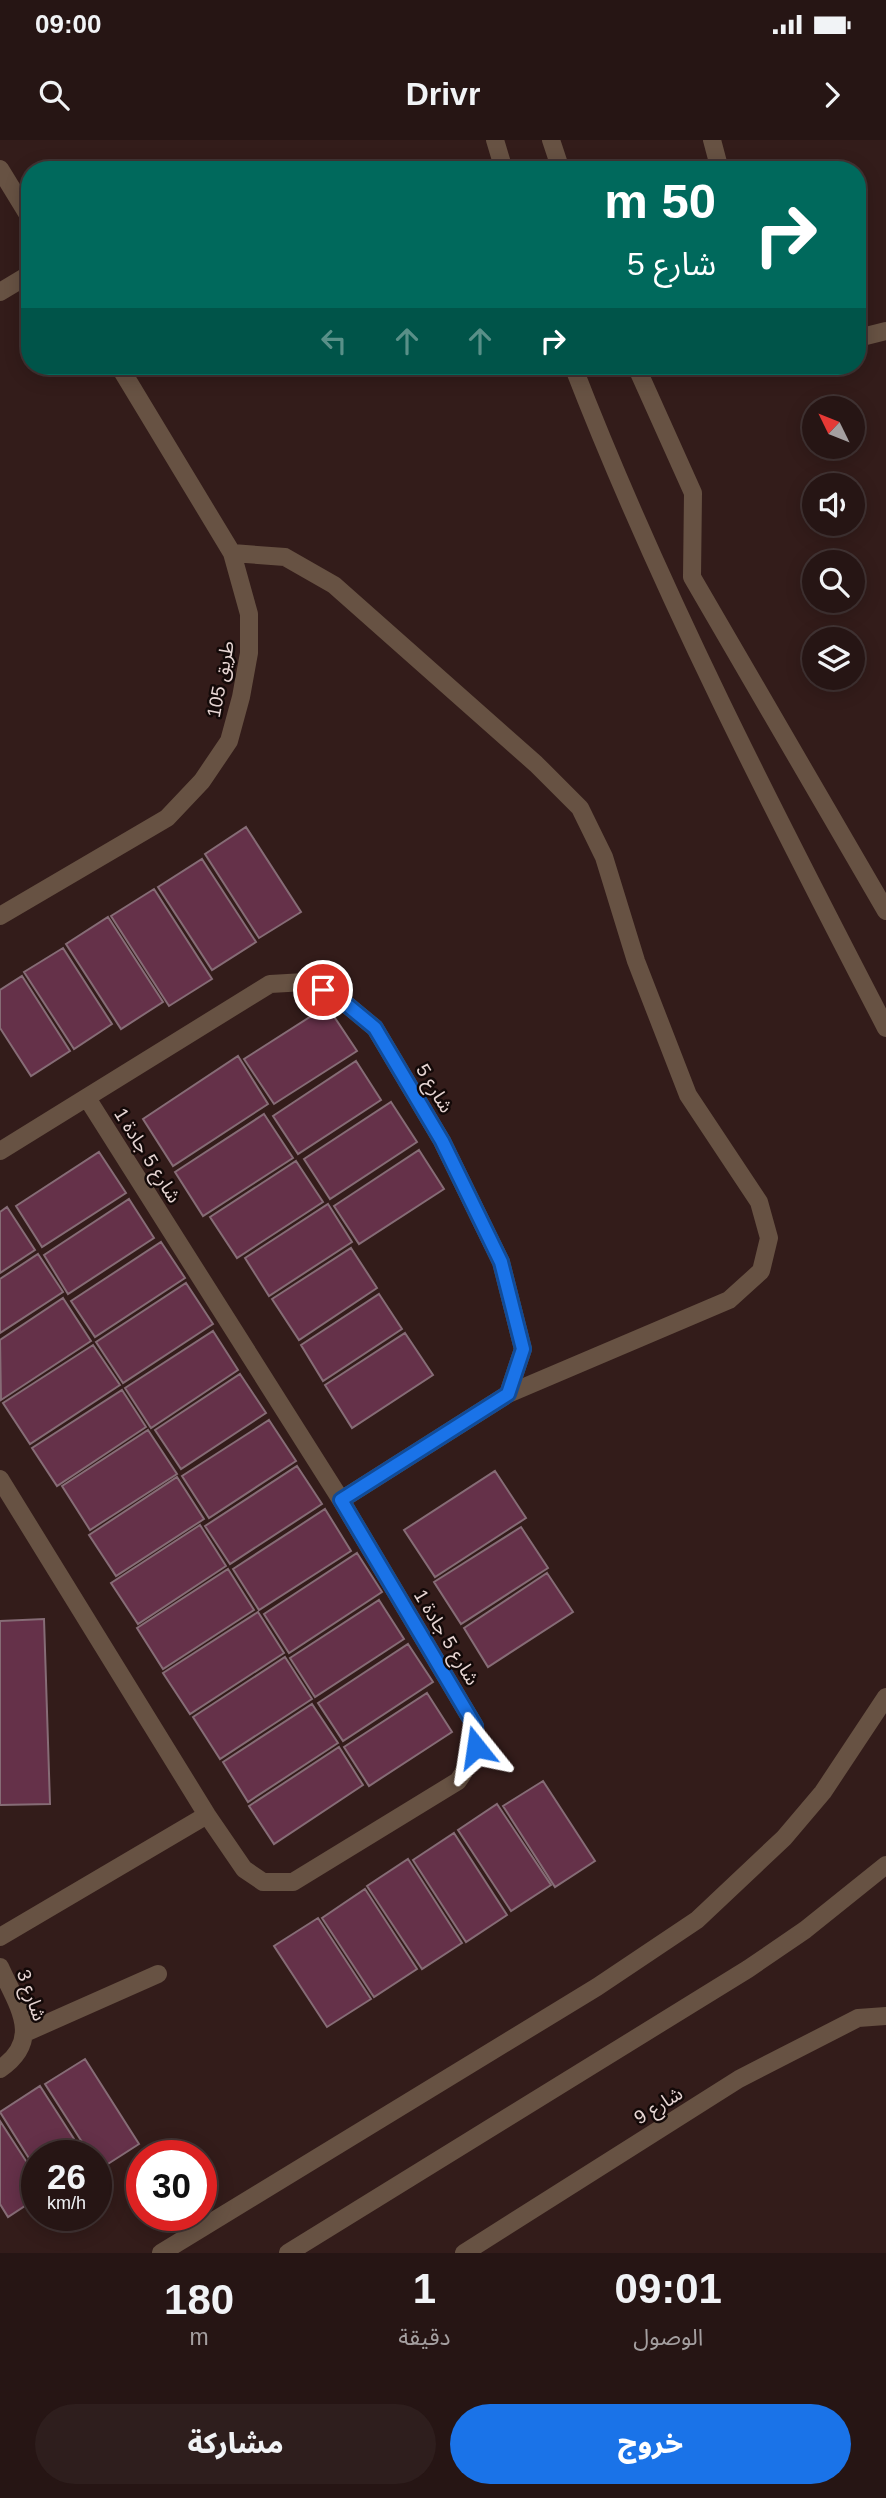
<!DOCTYPE html>
<html lang="ar">
<meta charset="utf-8">
<style>
body{margin:0;font-family:Helvetica,"Noto Sans Arabic",sans-serif;background:#2e1e1d;color:#f1f3f6;direction:rtl;height:100vh;display:flex;flex-direction:column;font-size:26px;white-space:nowrap}
*{box-sizing:border-box;margin:0}
p{font-size:23px;color:#a49fa0}
.icon{flex:none;width:38px;height:38px;fill:none;stroke:currentColor;stroke-width:2;stroke-linecap:round;stroke-linejoin:round}
.map{position:relative;height:2113px;overflow:hidden;direction:ltr}
.drawer{display:flex;flex-direction:column;background:#261514;flex:1}
.drawer>*{flex:none}
.hud{position:absolute;left:21px;top:21px;width:845px;height:214px;border-radius:28px;box-shadow:0 4px 18px #0003,0 0 0 2px #423434;direction:rtl;background:#00695c;color:#fff;overflow:hidden}
.needle{width:46px;rotate:313deg}
.tools{position:absolute;left:802px;top:256px;display:grid;gap:14px}
.tools a{display:grid;place-items:center;width:63px;height:63px;border-radius:50%;background:#261514;box-shadow:0 4px 18px #0003,0 0 0 2px #423434;font-size:35px}
.speed{position:absolute;left:21px;top:2000px;display:flex;gap:14px;font-size:35px;font-weight:700;text-align:center}
.speed>*{display:grid;place-content:center;width:91px;height:91px;border-radius:50%;background:#261514;box-shadow:0 4px 18px #0003,0 0 0 2px #423434;line-height:1}
.speed small{font-size:18px;font-weight:400}
.speed .limit{border:10px solid #d22;background:#fff;color:#111}
.pin{position:absolute;display:grid;place-items:center;width:60px;height:60px;color:#fff;margin:-30px;border:4px solid #fff;border-radius:50%;box-shadow:0 2px 7px #0007}
.me{position:absolute;width:77px;margin:-38px;rotate:345deg;stroke-linejoin:round;filter:drop-shadow(0 0 5px #0008)}
.turn{display:flex;align-items:center;gap:24px;height:147px;padding:0 35px;font-size:32px}
.turn .icon{width:91px;height:91px;stroke-width:2.5}
.turn b{display:block;font-size:49px;line-height:60px}
.lanes{display:flex;align-items:center;height:66px;padding:0 35px;background:#0003;justify-content:center;gap:35px;direction:ltr}
.lanes .off{opacity:.35}
.eta{display:flex;justify-content:space-evenly;align-items:center;height:119px;text-align:center}
.eta b{font-size:42px;font-weight:800;line-height:49px}
.action{display:flex;gap:14px;margin-top:auto;padding:14px 35px}
.action a{flex:1;height:80px;border-radius:42px;background:#1a73e8;color:#fff;font-size:28px;font-weight:800;line-height:80px;text-align:center}
.action a+a{background:#2e1e1d;color:#f1f3f6}
.status{display:flex;justify-content:space-between;align-items:center;height:49px;padding:0 35px;background:#261514;direction:ltr}
.status svg{height:19px;fill:currentColor}
header{display:flex;justify-content:space-between;align-items:center;height:91px;padding:0 35px;background:#261514;font-size:32px;font-weight:800}
.map>svg:first-child{display:block}
.building{fill:#653149;stroke:#866c76;stroke-width:2}
.lines{fill:none;stroke-linecap:round;stroke-linejoin:round}
.minor{stroke:#675243;stroke-width:18}
.route-casing{stroke:#114b97;stroke-width:18}
.route{stroke:#1a73e8;stroke-width:12}
.labels{text-anchor:middle;stroke-width:5;stroke-linejoin:round;paint-order:stroke}
.street-label{font-size:19px;fill:#e7d6d4;stroke:#130908}
</style>
<div class="status"><b>09:00</b><svg viewBox="0 0 49 12"><path d="M0 12V9h3v3zM5 12V6h3v6zM10 12V3h3v9zM15 12V0h3v12zM26 1h20v11H26zM47 4h2v5h-2z"/></svg></div>
<header><svg class="icon" aria-label="forward" viewBox="0 0 24 24"><path d="M9 5l7 7-7 7"/></svg>Drivr<svg class="icon" aria-label="search" viewBox="0 0 24 24"><circle cx="10" cy="10" r="6"/><path d="M15 15l6 6"/></svg></header>
<div class="map">
<svg width="886" height="2113" viewBox="0 0 886 2113">
<rect width="100%" height="100%" fill="#331c1a"/>
<path class="building" d="M246 687 301 772 259 798 205 714Z
M202 719 256 802 212 830 158 747Z
M154 749 212 839 169 866 111 776Z
M108 777 163 862 121 889 66 804Z
M63 808 112 884 74 909 24 832Z
M22 836 70 911 31 936 0 888V850Z
M327 866 357 911 274 964 244 919Z
M238 916 268 964 173 1026 143 979Z
M356 921 381 960 298 1014 273 976Z
M391 962 417 1002 330 1059 304 1019Z
M264 974 293 1018 203 1076 175 1032Z
M419 1010 444 1049 359 1104 334 1066Z
M99 1012 126 1053 42 1107 16 1066Z
M296 1021 323 1062 237 1118 210 1077Z
M129 1059 154 1098 68 1154 44 1115Z
M328 1064 352 1102 269 1156 245 1118Z
M7 1067 35 1110 0 1133V1072Z
M161 1102 185 1138 95 1197 71 1161Z
M351 1108 377 1148 299 1200 272 1159Z
M38 1114 63 1152 0 1193V1139Z
M186 1143 213 1184 123 1243 96 1202Z
M379 1154 402 1189 323 1241 301 1205Z
M63 1158 91 1201 1 1260 0 1200Z
M213 1191 238 1230 151 1288 125 1248Z
M405 1193 433 1235 352 1288 325 1245Z
M93 1205 120 1245 30 1304 3 1263Z
M240 1234 266 1273 181 1329 155 1290Z
M122 1250 146 1287 57 1346 32 1308Z
M269 1280 296 1321 209 1378 182 1336Z
M148 1290 177 1334 90 1390 62 1346Z
M297 1326 322 1364 230 1424 205 1386Z
M495 1331 526 1378 435 1437 404 1390Z
M177 1337 204 1379 116 1436 89 1395Z
M325 1369 351 1411 259 1470 233 1429Z
M200 1385 226 1426 138 1484 111 1443Z
M521 1387 548 1428 461 1484 434 1442Z
M357 1413 382 1452 289 1513 264 1474Z
M228 1429 254 1470 163 1529 137 1488Z
M547 1433 573 1472 488 1527 464 1488Z
M379 1460 404 1499 315 1557 290 1518Z
M258 1472 284 1513 190 1574 163 1533Z
M44 1479 50 1664 0 1665V1481Z
M408 1504 433 1542 343 1601 318 1563Z
M285 1517 312 1559 220 1619 193 1577Z
M427 1553 452 1592 369 1646 344 1607Z
M312 1564 338 1603 248 1662 223 1622Z
M339 1607 363 1645 274 1704 249 1666Z
M543 1641 595 1721 555 1747 503 1666Z
M497 1664 551 1745 511 1771 458 1690Z
M454 1693 507 1775 466 1802 413 1720Z
M408 1719 462 1803 422 1829 367 1746Z
M365 1749 417 1829 374 1857 322 1778Z
M318 1778 371 1859 327 1887 274 1806Z
M85 1919 139 2004 100 2029 96 2016H91L45 1944Z
M40 1946 85 2016H37V2031L0 1972Z
M0 1981 37 2038V2058L8 2077 0 2064Z"/>
<g class="lines">
<path class="minor" d="M495 0 504 30
M551 0 561 30
M712 0 720 30
M0 29 30 78
M0 152 30 134
M858 198 886 191
M573 226C661 453 774 672 886 888
M636 226 693 353 692 437 886 771
M232 413 285 417 334 445 536 624 580 668 604 717 636 821 688 955 759 1062 769 1098 761 1131 729 1160 508 1254
M0 776 167 678 202 641 229 601 241 557 249 513V474L232 413 119 226
M0 1011 270 844 305 842 340 859 375 888 442 1001 501 1122 523 1209 508 1254 341 1360
M0 1339 207 1675 244 1729 263 1742H293L458 1641C471 1622 477 1609 475 1586L341 1360 87 958
M0 1797 207 1675
M0 1827C17 1865 44 1899 0 1929
M25 1893 158 1834
M161 2113 597 1847 697 1780 784 1698 823 1652 886 1557
M288 2113 748 1829 805 1790 886 1725
M464 2113 739 1939 858 1878 886 1876"/>
</g>
<g class="lines">
<defs>
<path id="route" d="M323 850 340 859 375 888 442 1001 501 1122 523 1209 508 1254 341 1360 475 1586 476 1607"/>
</defs>
<use href="#route" class="route-casing"/>
<use href="#route" class="route"/>
</g>
<g class="labels">
<g class="street-label">
<text transform="translate(220 539) rotate(-79)" y="7">طريق 105</text>
<text transform="translate(435 948) rotate(59)" y="7">شارع 5</text>
<text transform="translate(148 1015) rotate(58)" y="7">شارع 5 جادة 1</text>
<text transform="translate(447 1497) rotate(59)" y="7">شارع 5 جادة 1</text>
<text transform="translate(32 1855) rotate(70)" y="7">شارع 3</text>
<text transform="translate(658 1965) rotate(-32)" y="7">شارع 9</text>
</g>
</g>
</svg>
<div class="tools">
<a><svg class="needle" viewBox="-14 -14 28 28"><path d="M0-13l5 13h-10z" fill="#e53935"/><path d="M0 13l5-13h-10z" fill="#a49fa0"/></svg></a>
<a><svg class="icon" aria-label="sound" viewBox="0 0 24 24"><path d="M4 9h4l5-4v14l-5-4H4zM17 9q2 3 0 6"/></svg></a>
<a><svg class="icon" aria-label="search" viewBox="0 0 24 24"><circle cx="10" cy="10" r="6"/><path d="M15 15l6 6"/></svg></a>
<a><svg class="icon" aria-label="layers" viewBox="0 0 24 24"><path d="M12 4l9 5-9 5-9-5zM3 14l9 5 9-5"/></svg></a>
</div>
<div class="speed"><div>26<small>km/h</small></div><div class="limit">30</div></div>
<div class="pin" style="left:323px;top:850px;background:#d93025"><svg class="icon" aria-label="arrive" viewBox="0 0 24 24"><path d="M6 21V4h12l-3 4 3 4H6"/></svg></div>
<svg class="me" style="left:476px;top:1607px" viewBox="-20 -20 40 40"><path d="M0-17L14 15 0 8-14 15z" fill="#1a73e8" stroke="#fff" stroke-width="4"/></svg>
<div class="hud">
<div class="turn"><svg class="icon" aria-label="right" viewBox="0 0 24 24"><path d="M7 20v-9h11M14 6l5 5-5 5"/></svg><div><b>50 m</b>شارع 5</div></div>
<div class="lanes"><svg class="icon off" aria-label="left" viewBox="0 0 24 24"><path d="M17 20v-9H6M10 6l-5 5 5 5"/></svg><svg class="icon off" aria-label="ahead" viewBox="0 0 24 24"><path d="M12 20V5M6 11l6-6 6 6"/></svg><svg class="icon off" aria-label="ahead" viewBox="0 0 24 24"><path d="M12 20V5M6 11l6-6 6 6"/></svg><svg class="icon" aria-label="right" viewBox="0 0 24 24"><path d="M7 20v-9h11M14 6l5 5-5 5"/></svg></div>
</div>
</div>
<section class="drawer">
<div class="eta">
<div><b>09:01</b><p>الوصول</p></div>
<div><b>1</b><p>دقيقة</p></div>
<div><b>180</b><p>m</p></div>
</div>
<div class="action"><a>خروج</a><a>مشاركة</a></div>
</section>
